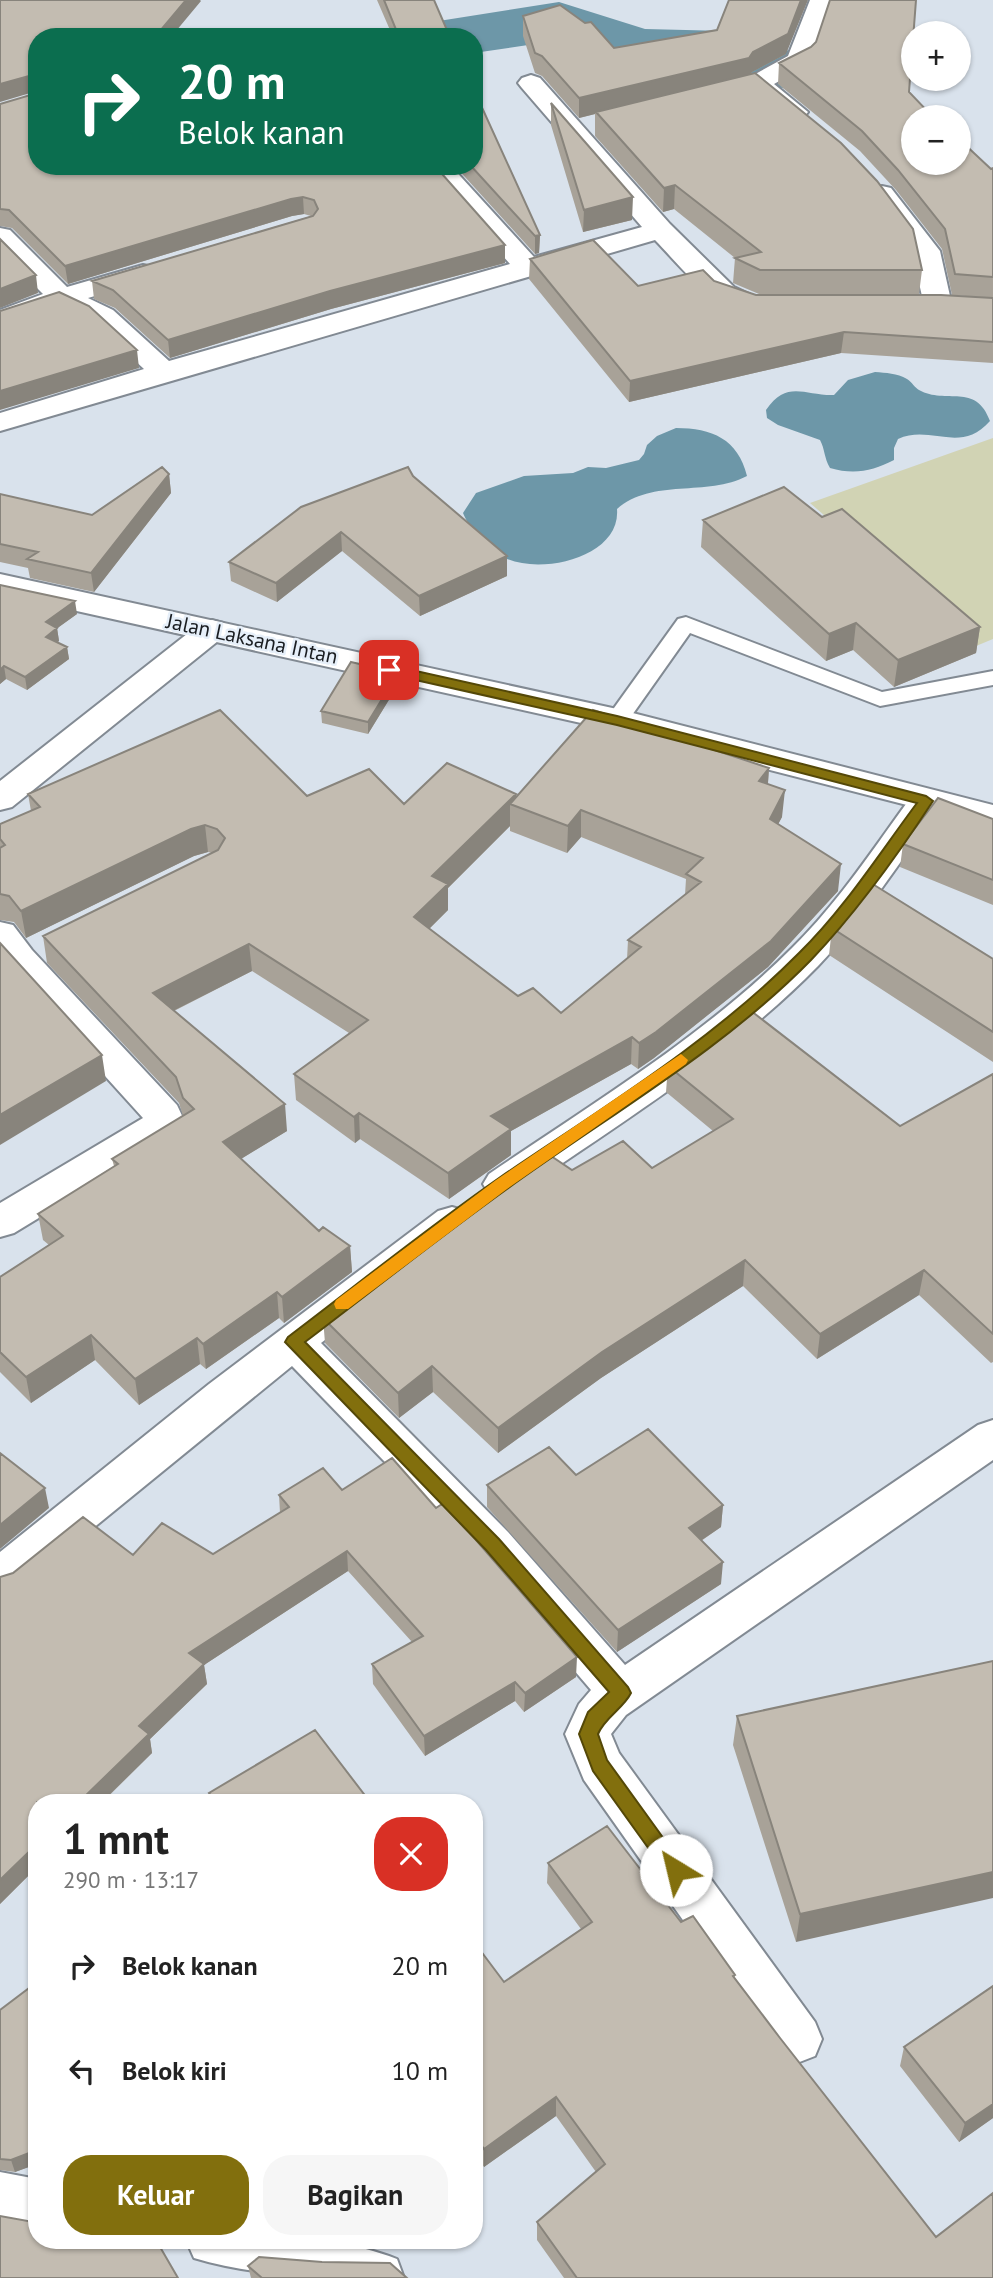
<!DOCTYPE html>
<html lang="id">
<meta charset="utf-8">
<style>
body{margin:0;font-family:"PT Sans",sans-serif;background:#f6f6f6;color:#222;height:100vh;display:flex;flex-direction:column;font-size:26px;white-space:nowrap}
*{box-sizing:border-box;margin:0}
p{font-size:23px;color:#767676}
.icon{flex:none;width:38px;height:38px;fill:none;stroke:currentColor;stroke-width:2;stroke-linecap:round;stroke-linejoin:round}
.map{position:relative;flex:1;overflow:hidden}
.details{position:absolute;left:28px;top:1794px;width:455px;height:455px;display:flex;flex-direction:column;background:#fff;border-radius:28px;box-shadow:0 2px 5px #0004}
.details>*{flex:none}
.top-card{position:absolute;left:28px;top:28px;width:455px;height:147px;border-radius:28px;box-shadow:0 2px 5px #0004;background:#0b6e4f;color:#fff;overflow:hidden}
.buttons{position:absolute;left:901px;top:21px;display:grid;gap:14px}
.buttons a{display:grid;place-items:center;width:70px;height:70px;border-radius:50%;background:#fff;box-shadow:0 2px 5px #0004;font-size:35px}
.pin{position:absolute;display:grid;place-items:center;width:60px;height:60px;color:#fff;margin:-30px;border-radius:14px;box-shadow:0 4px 10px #0006}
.me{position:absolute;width:77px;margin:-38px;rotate:324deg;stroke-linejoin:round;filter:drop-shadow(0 0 5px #0008)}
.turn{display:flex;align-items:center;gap:24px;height:147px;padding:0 35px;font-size:32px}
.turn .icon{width:91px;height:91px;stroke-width:2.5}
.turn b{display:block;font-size:49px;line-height:60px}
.round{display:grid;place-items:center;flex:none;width:74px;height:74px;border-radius:28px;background:#f6f6f6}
.head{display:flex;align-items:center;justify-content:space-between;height:119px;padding:0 35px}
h1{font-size:42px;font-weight:700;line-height:52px}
.action{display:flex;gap:14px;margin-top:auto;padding:14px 35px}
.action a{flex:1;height:80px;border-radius:28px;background:#826f0d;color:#fff;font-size:28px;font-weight:700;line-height:80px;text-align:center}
.action a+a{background:#f6f6f6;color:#222}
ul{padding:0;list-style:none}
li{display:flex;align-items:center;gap:21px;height:105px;padding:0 35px}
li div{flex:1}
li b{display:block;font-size:26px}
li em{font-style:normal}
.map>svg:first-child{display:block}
.green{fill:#d1d3b4}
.water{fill:#6d97a8}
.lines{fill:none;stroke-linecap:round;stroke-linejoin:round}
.river{fill:#6d97a8;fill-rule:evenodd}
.service-casing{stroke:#828a93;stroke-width:4}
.minor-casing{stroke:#828a93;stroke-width:4}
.tertiary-casing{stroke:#828a93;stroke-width:4}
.service{fill:#fff;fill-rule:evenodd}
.minor{fill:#fff;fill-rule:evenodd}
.tertiary{fill:#fff;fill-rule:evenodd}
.wall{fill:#a8a298;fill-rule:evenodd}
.shaded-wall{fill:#88847c}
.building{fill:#c3bcb1;stroke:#88847c;stroke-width:2}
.route{fill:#826f0d;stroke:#544808;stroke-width:2}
.slow{fill:#f59e0b}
.labels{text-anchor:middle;stroke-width:5;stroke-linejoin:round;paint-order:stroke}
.street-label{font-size:21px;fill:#1a1d21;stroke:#e6eff9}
</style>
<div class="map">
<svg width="993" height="2278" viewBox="0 0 993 2278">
<rect width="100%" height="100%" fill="#d9e2ec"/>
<path class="green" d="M993 438V639L976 646 810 503Z"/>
<path class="water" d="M875 372C886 373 897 373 907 379 912 382 915 388 919 390 946 405 976 382 990 421 960 455 931 424 898 439L894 448V460C873 471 854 475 830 468 824 458 825 449 820 440L778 425 767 418 766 410C787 379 805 396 834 395L848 380Z
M676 428C712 428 738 439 747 476 707 497 652 478 617 509 621 558 538 576 503 557 487 548 470 530 463 513L476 493 524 476 573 473 588 467 606 468 639 460 644 454 647 445 657 436Z"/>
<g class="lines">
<path class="river" d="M559 2 645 29 726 31 749 36 776 48 858 65 868 79 858 93 835 99 758 83 715 69 639 67 555 41 474 53V37H417L426 23Z"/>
<defs>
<path id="service" d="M686 617 882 692 993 671V685L880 706 690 633 625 725 617 727 609 725 606 720 609 715 678 619Z"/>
<path id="minor" d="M810 0H834L812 60 808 65 774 84 808 112 804 117C798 119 792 120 786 118 774 112 750 94 746 82L750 77 788 56Z
M531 75 540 78 670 224 734 287 753 296 757 302 753 308C718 317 678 263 655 240L0 431V413L144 369 93 322 61 307 0 328V310L43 294 0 251V228L10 230 67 287 143 265 153 267 157 273 153 279 88 298 113 310 169 361 510 264 423 166H451L534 257 642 227 522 88 518 83 522 78Z
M882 186 891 188 940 251 952 305 948 311 938 313 928 311 924 305 912 252 869 194 873 188Z
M212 620 223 623 228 630 223 637 12 807 0 810V781L201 623Z
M926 790 938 793 943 801 938 809C900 862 864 918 818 966 730 1056 620 1123 517 1194L503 1199 489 1194 483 1184 489 1174C593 1103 703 1037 792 948 839 902 875 846 914 793Z
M0 922 13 925 32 950 177 1105 185 1122 180 1132 14 1233 0 1237V1203L143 1118 0 960Z
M452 1207 466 1211 472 1222 466 1233 321 1343 508 1532 625 1665 978 1425 993 1420V1460L626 1715 611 1734 619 1753 815 2022 822 2039 815 2056 797 2063 779 2056 584 1780 565 1734 579 1704 591 1690 478 1558 292 1366 16 1591 0 1597V1552L209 1384 438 1211Z
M0 2172 37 2179V2231L0 2224Z
M186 2240C256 2240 330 2232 397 2259L404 2278C334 2278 260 2278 194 2258Z"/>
<path id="tertiary" d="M0 574 617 709 993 805V827L617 731 0 594Z"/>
</defs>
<use href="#service" class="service-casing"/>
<use href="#minor" class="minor-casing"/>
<use href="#tertiary" class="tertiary-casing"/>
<use href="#service" class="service"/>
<use href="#minor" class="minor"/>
<use href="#tertiary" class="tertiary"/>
</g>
<path class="wall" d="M377 0H434L450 37H393Z
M523 16 614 48 786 54 752 72 750 74 922 270 919 294H759L733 283 735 258 674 209 663 212 595 136V114L579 118 542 76 535 73 523 36Z
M816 42 909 92 914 117 991 169 993 168V298L952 295 942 249 896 190 860 151 778 84 779 63 811 47Z
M551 103 632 220 583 232 551 125Z
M0 104 435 166 505 263 331 309 170 358 115 308 94 299 92 281 311 216 304 214 292 216 68 284 12 228 0 226Z
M455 166H474L540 235 539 253 535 254Z
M530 259 638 286 714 281 756 295 993 298V363L841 353 629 402 529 279Z
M169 474 171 493 94 592 30 578 28 568 0 562V494L92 515Z
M413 476 507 556V576L420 616 342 551 277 602 231 581 229 562Z
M822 517 980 627 976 653 894 687 853 650 826 661 701 547 703 520Z
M0 585 77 614 57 628 59 641 57 642 67 647 69 659 27 690 6 679 0 684Z
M398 673V685L368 734 322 723 321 711Z
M769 768 768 784 782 817 778 824 838 891 768 967 654 1058 638 1069 631 1064 511 1131V1155L449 1199 360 1139 355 1143 296 1100 294 1074 349 1033 252 971 174 1011 287 1131 241 1159 319 1231 350 1246 352 1272 284 1323 279 1318 206 1369 200 1364 139 1405 95 1360 31 1403 0 1372V1277L49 1245 43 1240 38 1214 114 1166 112 1159 183 1116 179 1103 47 963 43 936 212 853 208 852 194 856 26 938 14 922 0 920V824L31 811 28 794 307 796 404 804 516 794V798ZM510 826V831L567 853 581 837 686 879 685 895 628 940 627 959 561 1013 518 996 429 929 448 910V888Z
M993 819V905L900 867 903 844Z
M832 928 993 959V1062L829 955Z
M668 1066 900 1126 993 1074V1362L991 1363 919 1295 817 1359 743 1286 601 1378 498 1453 433 1392 399 1418 325 1343 323 1318 572 1170 652 1168 713 1131 666 1092Z
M576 1475 723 1505 721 1527 701 1541 721 1584 617 1652 487 1507V1485Z
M342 1490 576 1677 524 1712 515 1701 425 1756 373 1684 372 1664 412 1642 348 1571 204 1665 207 1684 150 1739 152 1753 0 1904V1577L133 1555 213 1554 280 1513 279 1495Z
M993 1661 796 1942 733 1745 737 1716Z
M209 1793 370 1802H211Z
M548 1863 681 1922 735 1975V1978L780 2038 936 2237 993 2278H564L537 2240V2222L596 2172 556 2116 484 2167 474 2153V1942L504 1982 581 1929 547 1883Z
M37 1982V2164L15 2172 0 2170V2010Z
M993 1986V2118L959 2142 900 2066 904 2047Z
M321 2240H384L374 2249Z
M248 2266 407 2278H251Z"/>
<path class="shaded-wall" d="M186 0H200L201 1 171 37H155Z
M801 0H808L786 54 752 72 747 78 596 112 595 114 579 118V98L753 52Z
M36 74 37 91 0 102V84Z
M675 185 674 209 663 212 664 188Z
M303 197 304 214 292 216 68 284 65 266 291 199Z
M633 197 632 220 583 232 584 210Z
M540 235 539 253 535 254V236Z
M505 245V263L331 309 170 358 168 340 330 291Z
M36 275 38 293 0 308V289Z
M844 332 841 353 629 402 630 381Z
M137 350 139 368 0 410V391Z
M169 474 171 493 94 592 91 573Z
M341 532 342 551 277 602 276 583Z
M507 556V576L420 616 419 596Z
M75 601 77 614 48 635 46 622Z
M856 623 853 650 826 661 829 634Z
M980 627 976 653 894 687 898 660Z
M57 628 59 641 48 649 46 637Z
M67 647 69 659 27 690 25 677Z
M4 666 6 679 0 684V670Z
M398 673V685L368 734V722Z
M769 768 767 795 759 781Z
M785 790 782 817 767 845 770 819Z
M516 794V807L510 804V826L448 888V910L415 943 414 917 432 876Z
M581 810V837L567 853 568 826Z
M205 825 208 852 194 856 26 938 21 911 191 829Z
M841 864 838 891 768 967 654 1058 638 1069 639 1043Z
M249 944 252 971 157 1019 153 993Z
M632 1037 631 1064 511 1131V1155L449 1199 448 1173 491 1116Z
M102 1055 106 1081 0 1145V1115Z
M285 1104 287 1131 226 1168 223 1142Z
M359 1113 360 1139 355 1143 354 1117Z
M350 1246 352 1272 284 1323 282 1297Z
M745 1260 743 1286 601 1378 498 1453V1428L602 1352Z
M924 1270 919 1295 817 1359 820 1334Z
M277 1292 279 1318 206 1369 203 1344Z
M91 1335 95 1360 31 1403 26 1377Z
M197 1338 200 1364 139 1405 135 1379Z
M432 1366 433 1392 399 1418 398 1393Z
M45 1488 49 1508 0 1549V1525Z
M723 1505 721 1527 687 1550 689 1528Z
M347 1551 348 1571 204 1665 207 1684 150 1739 152 1753 102 1802H79L139 1726 189 1653Z
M723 1562 721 1584 617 1652 618 1630Z
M577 1657 576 1677 524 1712 525 1693Z
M515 1682V1701L425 1756 424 1736Z
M37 1844V1867L0 1904V1880Z
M993 1872V1898L796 1942 800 1914Z
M556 2097V2116L484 2167V2149Z
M993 2104V2118L959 2142 965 2123Z
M37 2150V2164L15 2172 11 2160Z
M373 2240H384L374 2249Z"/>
<path class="building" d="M0 0H186L155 37H37V89L36 74 0 84Z
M384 0H434L450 37H399Z
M729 0H801L788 34 753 52 749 58 579 98 542 56 535 53 523 16 560 5 585 23 591 22 614 48 717 30Z
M830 0H916L909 92 933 117H914V163H959V139L991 169 993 168V277L955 274 945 229 898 170 862 131 779 63 811 47 816 42Z
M755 73 841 143 877 181 913 229 922 270H760L735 258 761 252 675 185 664 188 596 112Z
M474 90 540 235 535 236 471 166H474Z
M37 93V166H435L505 245 330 291 168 340 113 290 92 281 313 216 318 209 314 200 303 197 291 199 65 266 9 210 0 209V104Z
M551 103 633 197 584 210Z
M0 239 36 275 0 289Z
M593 240 638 286 703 270 714 281 756 295H941L993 298V342L844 332 630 381 530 259Z
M59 292 89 306 137 350 0 391V311Z
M162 467 169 474 91 573 27 559 38 552 0 544V494L92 515Z
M408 467 413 476 507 556 419 596 341 532 276 583 229 562 301 507Z
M784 487 822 517 842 509 980 627 898 660 856 623 829 634 703 520Z
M0 585 75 601 46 622 57 628 46 637 67 647 25 677 4 666 0 670Z
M351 662 398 673 368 722 321 711Z
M220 710 307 796 369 769 404 804 447 763 516 794 432 876 448 884 414 917 518 996 533 988 561 1013 641 947 628 940 701 882 686 874 703 858 581 810 568 826 510 804 593 710 769 768 759 781 785 790 770 819 841 864 771 941 656 1032 639 1043 632 1037 491 1116 511 1129 448 1173 359 1113 354 1117 294 1074 368 1020 249 944 153 993 285 1104 223 1142 319 1231 323 1227 350 1246 282 1297 277 1292 203 1344 197 1338 135 1379 91 1335 26 1377 0 1352V1277L63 1236 38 1214 118 1164 112 1159 194 1109 183 1098 176 1077 43 936 218 850 225 838 217 829 205 825 191 829 21 911 9 896 0 894V848L5 845 0 839V824L40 807 28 794Z
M938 798 993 819V880L903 844Z
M871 883 993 959V1032L832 928Z
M0 943 102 1055 0 1115Z
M746 1007 900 1126 993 1074V1334L924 1270 820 1334 745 1260 602 1352 498 1428 432 1366 398 1393 323 1318 545 1152 572 1170 623 1141 652 1168 733 1119 668 1066Z
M648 1429 723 1505 689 1528 723 1562 618 1630 487 1485 549 1447 576 1475Z
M0 1453 45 1488 0 1525Z
M392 1458 436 1508 442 1504 476 1540 577 1657 525 1693 515 1682 424 1736 372 1664 423 1636 347 1551 189 1653 204 1664 139 1726 149 1734 79 1802H37V1844L0 1880V1577L13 1573 83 1517 133 1555 162 1523 213 1554 289 1507 279 1495 323 1468 342 1490Z
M993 1661V1872L800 1914 737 1716Z
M315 1730 370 1802H216L209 1793Z
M607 1826 681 1922 693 1916 735 1975 733 1976 780 2038 936 2237 993 2193V2278H577L537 2222 605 2164 556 2097 484 2149 474 2135V1942L504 1982 592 1922 548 1863Z
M37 1982V2150L11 2160 0 2159V2010Z
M993 1986V2104L965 2123 904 2047Z
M36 2207 37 2208V2240H156L178 2278H0V2216L33 2222 36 2219Z
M259 2257 322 2262 390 2263 407 2278H262L248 2266Z"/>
<path class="route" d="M389 665 617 716 926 796 933 801C897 856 856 913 811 960 722 1051 609 1115 507 1189 439 1238 372 1291 305 1342L499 1539 628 1687 631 1693C623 1709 605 1717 598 1734L607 1760 682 1864 685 1870 682 1877 676 1879 669 1877 593 1771 579 1734 588 1712 609 1692 486 1550 285 1342 288 1337C358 1284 427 1228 499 1178 602 1108 711 1042 799 953 844 909 879 854 917 803L617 725 384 673V667Z"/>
<path class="slow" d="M681 1054 688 1060 686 1064 507 1189 348 1309H336L334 1304 336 1300 496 1180Z"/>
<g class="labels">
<g class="street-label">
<text transform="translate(252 639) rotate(12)" y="7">Jalan Laksana Intan</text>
</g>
</g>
</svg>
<div class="buttons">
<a>+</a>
<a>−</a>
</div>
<div class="pin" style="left:389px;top:670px;background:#d93025"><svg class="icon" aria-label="arrive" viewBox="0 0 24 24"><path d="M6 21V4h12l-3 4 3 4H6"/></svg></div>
<svg class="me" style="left:676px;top:1870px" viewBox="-20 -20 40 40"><circle r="19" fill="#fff"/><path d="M0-13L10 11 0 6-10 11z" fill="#826f0d"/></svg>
<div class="top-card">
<div class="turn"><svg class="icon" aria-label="right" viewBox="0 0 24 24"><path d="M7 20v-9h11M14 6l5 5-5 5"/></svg><div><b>20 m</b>Belok kanan</div></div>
</div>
<section class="details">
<div class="head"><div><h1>1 mnt</h1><p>290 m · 13:17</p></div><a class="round" style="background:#d93025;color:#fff"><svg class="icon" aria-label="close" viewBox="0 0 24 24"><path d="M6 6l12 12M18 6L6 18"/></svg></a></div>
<ul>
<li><svg class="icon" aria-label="right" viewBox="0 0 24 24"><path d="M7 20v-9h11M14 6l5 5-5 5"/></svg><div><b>Belok kanan</b></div><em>20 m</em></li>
<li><svg class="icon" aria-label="left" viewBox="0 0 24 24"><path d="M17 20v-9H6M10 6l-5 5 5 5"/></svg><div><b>Belok kiri</b></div><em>10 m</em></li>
</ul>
<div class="action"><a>Keluar</a><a>Bagikan</a></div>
</section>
</div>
